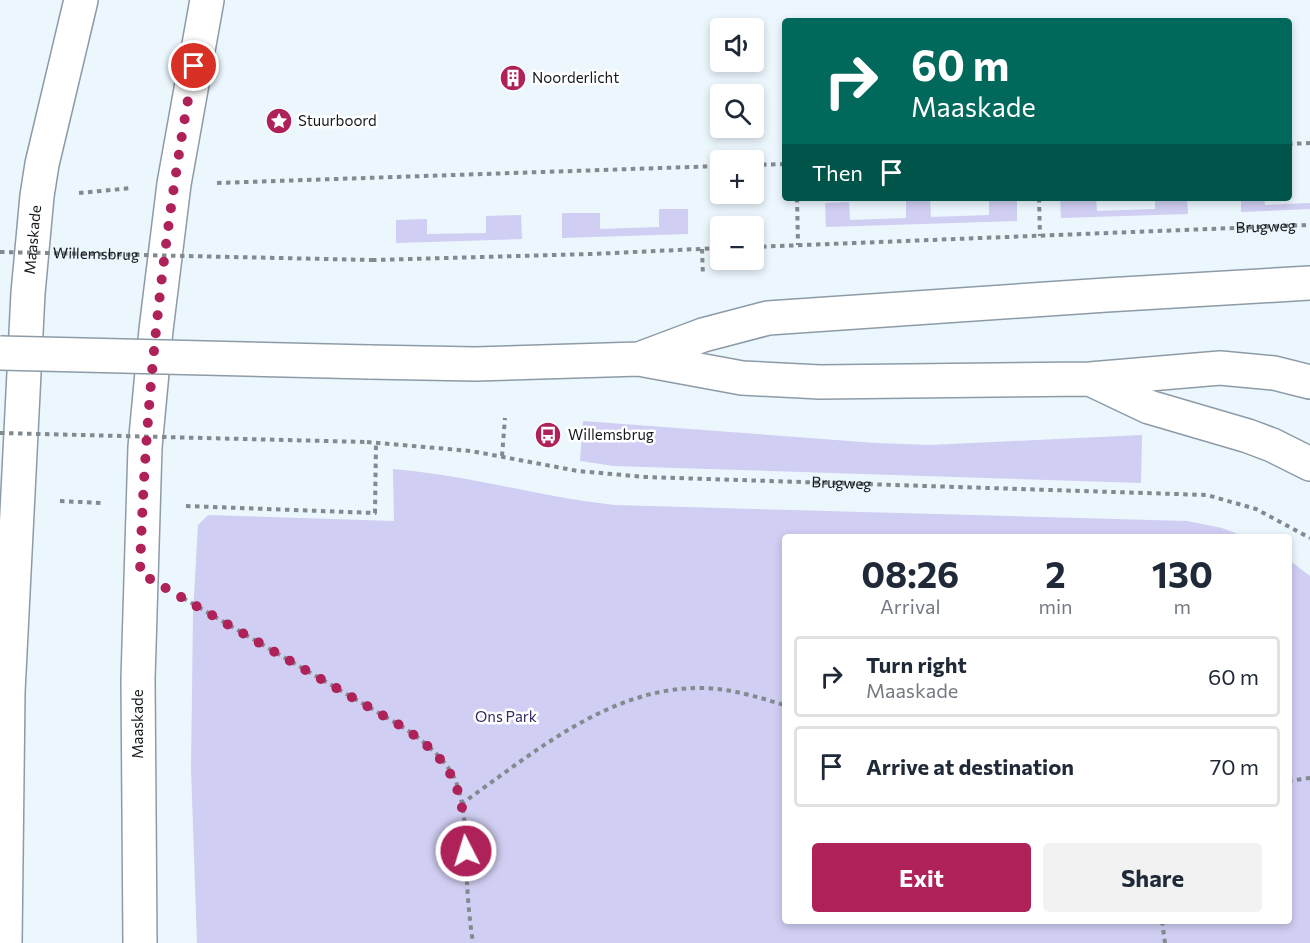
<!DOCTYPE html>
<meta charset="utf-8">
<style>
body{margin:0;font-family:Commissioner,sans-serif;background:#f2f2f3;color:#1f2937;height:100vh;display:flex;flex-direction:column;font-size:22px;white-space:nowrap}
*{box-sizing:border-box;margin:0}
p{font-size:20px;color:#747a83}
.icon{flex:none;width:33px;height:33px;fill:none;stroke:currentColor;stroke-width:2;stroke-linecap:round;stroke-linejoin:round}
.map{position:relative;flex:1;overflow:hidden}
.panel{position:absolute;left:782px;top:534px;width:510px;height:390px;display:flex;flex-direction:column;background:#fff;border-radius:6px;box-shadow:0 3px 9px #0003}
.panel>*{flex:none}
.top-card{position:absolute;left:782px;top:18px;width:510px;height:183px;border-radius:6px;box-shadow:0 3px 9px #0003;background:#00695c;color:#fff;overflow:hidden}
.controls{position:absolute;left:710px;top:18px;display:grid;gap:12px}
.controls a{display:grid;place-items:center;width:54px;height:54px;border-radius:6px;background:#fff;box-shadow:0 3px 9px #0003;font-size:30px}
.pin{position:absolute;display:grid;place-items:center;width:51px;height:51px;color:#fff;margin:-26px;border:3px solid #fff;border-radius:50%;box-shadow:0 2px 6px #0007}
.me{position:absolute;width:66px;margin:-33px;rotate:355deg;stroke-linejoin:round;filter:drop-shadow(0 0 4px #0008)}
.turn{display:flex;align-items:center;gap:21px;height:126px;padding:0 30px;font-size:27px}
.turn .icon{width:78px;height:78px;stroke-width:2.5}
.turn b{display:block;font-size:42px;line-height:51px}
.then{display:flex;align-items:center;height:57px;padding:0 30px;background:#0003;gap:12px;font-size:22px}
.eta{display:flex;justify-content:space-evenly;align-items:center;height:102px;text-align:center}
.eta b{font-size:36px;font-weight:700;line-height:42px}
.primary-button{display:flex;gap:12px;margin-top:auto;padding:12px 30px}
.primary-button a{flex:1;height:69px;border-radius:6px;background:#af2159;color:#fff;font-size:24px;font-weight:700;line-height:69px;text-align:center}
.primary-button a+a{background:#f2f2f3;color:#1f2937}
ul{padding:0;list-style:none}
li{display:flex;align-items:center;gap:18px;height:81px;margin:0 12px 9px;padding:0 18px;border:3px solid #e0e1e3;border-radius:6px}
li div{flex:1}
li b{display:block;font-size:22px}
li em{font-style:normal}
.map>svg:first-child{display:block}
.green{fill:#d0cef2}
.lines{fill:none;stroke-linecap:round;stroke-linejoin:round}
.pedestrian-casing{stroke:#8c9ba6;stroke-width:36}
.minor-casing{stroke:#8c9ba6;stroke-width:36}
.secondary-casing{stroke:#8c9ba6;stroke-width:36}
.path{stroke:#828a8f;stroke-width:4;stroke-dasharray:4.5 4.5;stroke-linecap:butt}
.pedestrian{stroke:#fff;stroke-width:33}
.minor{stroke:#fff;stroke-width:33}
.secondary{stroke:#fff;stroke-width:33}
.secondary-bridge-casing{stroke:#8c9ba6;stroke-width:36;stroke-linecap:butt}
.path-bridge{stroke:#828a8f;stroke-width:4;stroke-dasharray:4.5 4.5;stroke-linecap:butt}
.secondary-bridge{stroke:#fff;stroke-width:33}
.route{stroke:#af2159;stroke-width:10;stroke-dasharray:0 18}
.labels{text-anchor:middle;stroke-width:5;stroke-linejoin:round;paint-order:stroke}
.poi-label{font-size:15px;fill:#13191d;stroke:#fff;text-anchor:start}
.street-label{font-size:15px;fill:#13191d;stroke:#fff}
.park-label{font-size:15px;fill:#342962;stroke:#fff}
</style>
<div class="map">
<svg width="1310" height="943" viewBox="0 0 1310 943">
<rect width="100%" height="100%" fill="#ecf6fd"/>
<path class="green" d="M989 198H1017V221L826 227 825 203 849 202 850 220 906 218V200L930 199 931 217 989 215Z
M1060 198H1096L1097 211 1155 209V198H1187L1188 214 1061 218Z
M1241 198H1264L1265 205 1310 203V209L1241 212Z
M659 209H688V234L562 238V213H600V229L659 227Z
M521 215 522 239 396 243V220L427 219V234L486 233V216Z
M583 421 876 443 930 445 1142 435 1141 483 614 466 580 461Z
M393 469C468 475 540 497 614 505L1187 521 1222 528 1246 537H784V921H1288L1289 560 1310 576V943H197L191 769 193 613 198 525 208 515 394 521Z"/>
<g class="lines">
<defs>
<g id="pedestrian">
<path id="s3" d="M5 943 8 692 28 293 37 196 42 164 81 0"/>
</g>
<path id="minor" d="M140 943 138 679 145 447 156 330 174 184 207 0"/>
<path id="secondary" d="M639 359 703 335 768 318 1106 295 1310 283
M369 362 475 364 639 359 742 378 820 382 1090 379 1220 368 1274 373 1310 382
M1090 379 1149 407 1248 436 1272 445 1310 464"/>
</defs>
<use href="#pedestrian" class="pedestrian-casing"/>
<use href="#minor" class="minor-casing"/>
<use href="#secondary" class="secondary-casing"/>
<g class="path">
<path d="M1288 144 1310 143"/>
<path d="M753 165 784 164"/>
<path d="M217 183 720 166"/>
<path d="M79 193 132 188"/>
<path d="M797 198 798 245"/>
<path d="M1039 198 1040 236"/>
<path id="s1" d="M753 247 1310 225"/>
<path d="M702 249 703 276"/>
<path d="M372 260 592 254 720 248"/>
<path id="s2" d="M367 442 471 451 578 471 645 477 1207 495 1256 509 1310 538"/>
<path d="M502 456 505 418"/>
<path d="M60 501 101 503"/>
<path d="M186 506 375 513 376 442"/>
<path d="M183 598 401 726C421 739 442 755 454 777 468 807 465 851 467 883 468 903 470 923 473 943"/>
<path d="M1288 781 1310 778"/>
<path d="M461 804C534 753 610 686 704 688 732 689 758 697 784 705"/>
<path d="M1162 921 1165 943"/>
</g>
<use href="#pedestrian" class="pedestrian"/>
<use href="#minor" class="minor"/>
<use href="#secondary" class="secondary"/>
<defs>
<path id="secondary-bridge" d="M0 353 369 362"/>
</defs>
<use href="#secondary-bridge" class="secondary-bridge-casing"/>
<g class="path-bridge">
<path id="s4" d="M0 252 372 260"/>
<path d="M0 433 367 442"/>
</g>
<use href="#secondary-bridge" class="secondary-bridge"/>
</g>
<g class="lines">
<path class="route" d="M194 66C163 234 145 403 140 573L401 726C454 761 464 789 466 851"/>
</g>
<defs>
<symbol id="building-disc" viewBox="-11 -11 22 22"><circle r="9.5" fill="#af2159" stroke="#fff"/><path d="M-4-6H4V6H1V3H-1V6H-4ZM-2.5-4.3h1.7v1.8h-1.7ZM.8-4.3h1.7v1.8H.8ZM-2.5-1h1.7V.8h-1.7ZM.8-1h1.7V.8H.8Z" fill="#fff"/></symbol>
<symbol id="sight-disc" viewBox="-11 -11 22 22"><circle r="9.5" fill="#af2159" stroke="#fff"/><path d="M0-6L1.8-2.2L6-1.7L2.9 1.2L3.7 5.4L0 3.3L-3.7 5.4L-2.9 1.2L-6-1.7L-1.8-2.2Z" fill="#fff"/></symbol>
<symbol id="bus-disc" viewBox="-11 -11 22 22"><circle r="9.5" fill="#af2159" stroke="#fff"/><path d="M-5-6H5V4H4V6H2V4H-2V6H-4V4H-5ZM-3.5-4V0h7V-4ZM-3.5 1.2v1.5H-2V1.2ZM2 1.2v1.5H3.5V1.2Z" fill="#fff"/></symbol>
</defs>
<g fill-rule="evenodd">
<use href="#building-disc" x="498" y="63" width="30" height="30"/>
<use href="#sight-disc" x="264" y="106" width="30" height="30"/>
<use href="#bus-disc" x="533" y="420" width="30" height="30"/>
</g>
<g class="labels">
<g class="poi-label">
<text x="532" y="83">Noorderlicht</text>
<text x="298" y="126">Stuurboord</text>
<text x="568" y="440">Willemsbrug</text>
</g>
<g class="street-label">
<text dy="5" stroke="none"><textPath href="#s1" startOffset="513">Brugweg</textPath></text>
<text dy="5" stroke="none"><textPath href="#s3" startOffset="704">Maaskade</textPath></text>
<text dy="5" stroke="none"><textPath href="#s4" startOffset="96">Willemsbrug</textPath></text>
<text dy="5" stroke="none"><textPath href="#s2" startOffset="477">Brugweg</textPath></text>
<text transform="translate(138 724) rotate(-90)" y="5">Maaskade</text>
</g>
<g class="park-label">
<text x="506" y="722">Ons Park</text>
</g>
</g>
</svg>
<div class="controls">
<a><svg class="icon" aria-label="sound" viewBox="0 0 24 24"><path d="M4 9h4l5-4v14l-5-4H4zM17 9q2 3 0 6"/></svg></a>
<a><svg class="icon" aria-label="search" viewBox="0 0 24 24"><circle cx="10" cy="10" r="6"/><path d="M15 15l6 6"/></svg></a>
<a>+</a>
<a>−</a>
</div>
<div class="pin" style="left:194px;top:66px;background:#d93025"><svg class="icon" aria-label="arrive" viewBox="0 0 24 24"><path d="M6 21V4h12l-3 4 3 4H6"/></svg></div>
<svg class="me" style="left:466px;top:851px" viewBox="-20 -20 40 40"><circle r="17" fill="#af2159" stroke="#fff" stroke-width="3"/><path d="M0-11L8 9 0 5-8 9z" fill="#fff"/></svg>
<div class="top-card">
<div class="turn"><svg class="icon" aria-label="right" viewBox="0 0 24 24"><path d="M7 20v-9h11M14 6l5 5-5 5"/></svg><div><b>60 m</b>Maaskade</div></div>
<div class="then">Then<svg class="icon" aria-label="arrive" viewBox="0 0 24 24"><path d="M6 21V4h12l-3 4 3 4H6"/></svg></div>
</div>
<section class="panel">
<div class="eta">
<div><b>08:26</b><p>Arrival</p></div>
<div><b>2</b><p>min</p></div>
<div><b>130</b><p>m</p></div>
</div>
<ul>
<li><svg class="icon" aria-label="right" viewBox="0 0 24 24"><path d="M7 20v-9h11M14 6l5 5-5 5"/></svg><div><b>Turn right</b><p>Maaskade</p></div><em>60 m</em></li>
<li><svg class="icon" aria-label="arrive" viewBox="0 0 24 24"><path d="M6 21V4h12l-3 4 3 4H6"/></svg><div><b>Arrive at destination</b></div><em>70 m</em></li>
</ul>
<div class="primary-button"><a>Exit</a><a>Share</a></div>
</section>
</div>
